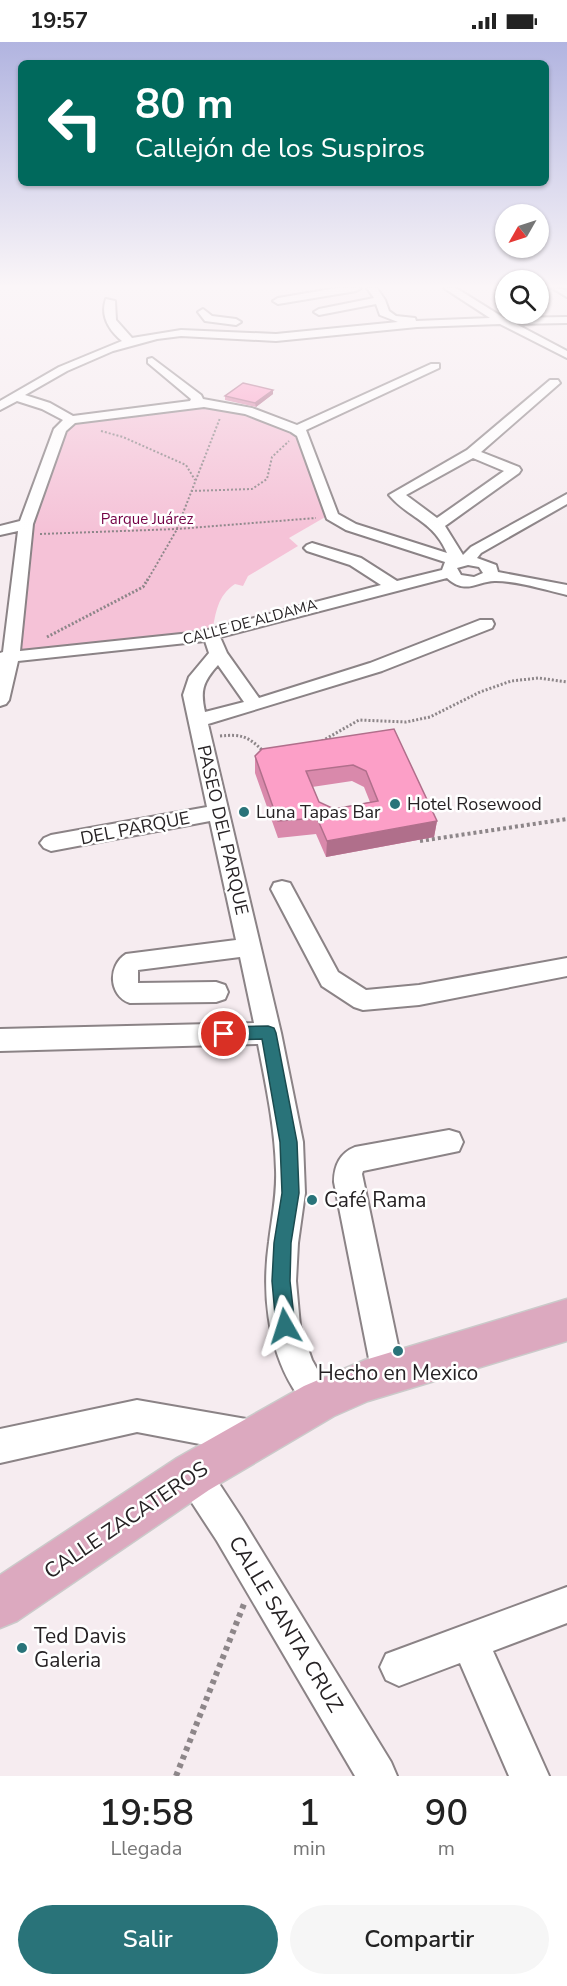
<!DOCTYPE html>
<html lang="es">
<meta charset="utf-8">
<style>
body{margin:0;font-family:"Nunito Sans",sans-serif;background:#f6f6f6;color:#222;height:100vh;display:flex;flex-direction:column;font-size:22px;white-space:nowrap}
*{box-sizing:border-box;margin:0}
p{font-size:20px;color:#767676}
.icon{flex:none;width:33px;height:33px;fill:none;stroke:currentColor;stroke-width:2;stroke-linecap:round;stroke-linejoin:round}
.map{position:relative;height:1734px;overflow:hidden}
.sheet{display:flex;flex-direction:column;background:#fff;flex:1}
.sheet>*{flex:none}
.banner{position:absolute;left:18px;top:18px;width:531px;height:126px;border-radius:9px;box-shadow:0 2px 4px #0004;background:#00695c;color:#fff;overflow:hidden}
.needle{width:39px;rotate:231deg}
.fabs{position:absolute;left:495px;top:162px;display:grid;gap:12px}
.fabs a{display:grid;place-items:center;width:54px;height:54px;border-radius:50%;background:#fff;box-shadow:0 2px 4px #0004;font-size:30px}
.pin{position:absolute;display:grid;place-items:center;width:51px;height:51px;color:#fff;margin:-26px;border:3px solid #fff;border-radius:50%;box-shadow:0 2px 6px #0007}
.me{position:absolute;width:66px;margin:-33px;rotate:354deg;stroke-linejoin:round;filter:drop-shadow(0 0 4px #0008)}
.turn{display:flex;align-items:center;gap:21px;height:126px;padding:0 18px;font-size:27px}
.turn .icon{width:78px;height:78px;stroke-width:2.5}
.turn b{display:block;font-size:42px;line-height:51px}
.eta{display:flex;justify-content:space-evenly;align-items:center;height:102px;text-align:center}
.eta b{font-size:36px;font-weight:600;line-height:42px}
.action{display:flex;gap:12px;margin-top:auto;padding:12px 18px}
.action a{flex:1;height:69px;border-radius:36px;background:#297379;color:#fff;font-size:24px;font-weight:600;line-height:69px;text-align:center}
.action a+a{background:#f6f6f6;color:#222}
.status{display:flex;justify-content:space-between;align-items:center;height:42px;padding:0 30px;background:#fff;direction:ltr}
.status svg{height:16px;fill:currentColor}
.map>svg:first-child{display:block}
.green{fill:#f5c2d7}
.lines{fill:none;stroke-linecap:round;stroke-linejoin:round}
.minor-casing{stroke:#8b8386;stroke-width:4}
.major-casing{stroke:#cbcaca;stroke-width:3}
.path-far3{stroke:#8d8689;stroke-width:2;stroke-dasharray:2 2;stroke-linecap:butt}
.path-far2{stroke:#8d8689;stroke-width:3;stroke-dasharray:2 2;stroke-linecap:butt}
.path-far1{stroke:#8d8689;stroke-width:4;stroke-dasharray:3 3;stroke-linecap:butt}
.path{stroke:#8d8689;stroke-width:6;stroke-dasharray:4.5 4.5;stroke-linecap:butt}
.minor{fill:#fff;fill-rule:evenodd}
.major{fill:#dca9bf;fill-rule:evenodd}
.wall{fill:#d989ab;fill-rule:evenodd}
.shaded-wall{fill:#b06f8b}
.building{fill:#fc9fc7;stroke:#b06f8b;stroke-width:1.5;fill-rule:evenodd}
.route{fill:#297379;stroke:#1b4b4f;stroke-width:1.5}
.poi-dot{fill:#297379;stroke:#fff;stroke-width:2}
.labels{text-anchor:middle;stroke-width:5;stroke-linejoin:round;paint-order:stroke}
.far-park-label{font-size:15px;fill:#740346;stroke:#fff}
.far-street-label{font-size:15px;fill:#262224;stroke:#fff}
.poi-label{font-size:18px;fill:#262224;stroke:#fff;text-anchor:start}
.street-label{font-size:18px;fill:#262224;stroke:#fff}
.near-poi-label{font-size:21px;fill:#262224;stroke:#fff;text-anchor:start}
.near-street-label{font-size:21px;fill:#262224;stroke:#fff}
</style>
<div class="status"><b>19:57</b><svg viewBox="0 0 49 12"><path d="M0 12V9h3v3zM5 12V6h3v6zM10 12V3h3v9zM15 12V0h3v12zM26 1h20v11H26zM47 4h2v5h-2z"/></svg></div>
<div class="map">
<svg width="567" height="1734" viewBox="0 0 567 1734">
<rect width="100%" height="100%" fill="#f6ecf0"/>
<path class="green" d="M204 362 245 370 300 391 327 474 289 496 298 504 248 534 243 544 235 542C217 554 216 571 212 590L21 609 31 484 63 390 77 379Z"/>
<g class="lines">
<defs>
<path id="minor" d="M337 246H361L356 249 278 262 273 259 278 256Z
M367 246H377L385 258 389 269 396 274 415 276 416 279 490 276 444 246H456L504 276 567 275V281L516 282 567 309V316L500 282 417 285 276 299 181 294 157 297 113 309 67 329 25 353 50 361 73 374 190 359 191 357 148 321V317L152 316 201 353 203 357 252 366 297 383 431 322H439V326L306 388 338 472 356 482 447 511C433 478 408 476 389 453L467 408 550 338H558L560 341 481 410 519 425 521 428 519 431 445 484 463 513 471 505 567 452V462L481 511 477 516 496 523 498 530 567 543V553C545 548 519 539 496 539 479 538 466 554 447 536L220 595 227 611 259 656 370 621 480 578H492L494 582 492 586 382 629 208 682 281 991 303 1100 305 1151 298 1201 296 1239 300 1284 312 1318 335 1359 330 1370 319 1375C305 1369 301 1359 293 1346 267 1303 262 1249 269 1200 272 1175 277 1153 276 1128 275 1085 266 1044 258 1002L0 1009V987L254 981 240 915 138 928V941L216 940 225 943 228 950 225 957 216 960 130 961C109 954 107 924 126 912L236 898 210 779 51 809 44 806 40 801 44 796 51 793 207 765 183 653 189 635 209 611 205 599 18 619 9 658 6 662 0 664V611L3 610 18 489 0 493V484L20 479 54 387 63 378 42 367 17 359 0 368V359L59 325 122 299C109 288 100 274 106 257L115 259 116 278 132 296 181 288 276 292 398 280 380 273 376 262 319 273 314 270 319 267 374 256ZM204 365 245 372 291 390 297 394 327 477 346 488 445 520 442 528 397 539 361 516 312 501 307 503 304 506 307 509 350 523 381 543 200 590 20 609 33 482 66 389 75 381ZM473 416 504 429 437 476 406 453ZM468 523 479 525 483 531 474 535 461 533 457 526ZM218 623 244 660 205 670C200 648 203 640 218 623Z
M552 246 567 248V255Z
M203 267 212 274 236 277 241 280 236 283 205 279 198 270Z
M282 839 290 841 338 930 366 948 419 943 567 916V934L419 963 363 968 354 965 322 944 271 847 274 841Z
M449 1088 459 1091 463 1100 459 1109 363 1129 362 1132 404 1332 399 1343 388 1348 377 1343 372 1332 334 1140C334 1124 340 1111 355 1105Z
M137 1358 252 1378 264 1383 269 1395 264 1407 252 1412 137 1390 0 1421V1387Z
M193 1415 205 1420 241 1475 391 1720 397 1734H355L217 1499 181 1444 176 1432 181 1420Z
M567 1545V1581L493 1609 549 1734H509L460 1621 399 1644 386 1638 380 1625 386 1612Z"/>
<path id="major" d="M567 1257V1299L368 1359 334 1374 209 1448 17 1579 0 1586V1533L177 1416 304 1344 365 1318Z"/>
</defs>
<use href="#minor" class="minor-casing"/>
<use href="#major" class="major-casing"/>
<path class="path-far3" d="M101 389 123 395 186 423 195 438
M191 449 252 447 267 437 272 415 289 399
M40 492 177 487 316 476
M147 539 176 489 220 376"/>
<path class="path-far2" d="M47 595 143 545 148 537
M220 694C241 692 248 694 263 709
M322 699 359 678 406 680 430 675 480 650 511 639 539 636 567 640"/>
<path class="path-far1" d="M420 799 567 777"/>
<path class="path" d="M176 1734 244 1562"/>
<use href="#minor" class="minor"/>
<use href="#major" class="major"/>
</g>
<path class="wall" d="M273 348V352L256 365 225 358V354Z
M394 687 437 779 434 795 326 815 316 792 278 796 255 731V714ZM352 739 364 745 370 760 334 767 319 760 312 745Z"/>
<path class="shaded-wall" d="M273 348V352L256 365 255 361Z
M437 779 434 795 326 815 327 799Z"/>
<path class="building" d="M243 341 273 348 255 361 225 354Z
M394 687 437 779 327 799 317 776 278 779 255 714 262 707ZM353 723 366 729 378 759 334 767 319 760 306 729Z"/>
<linearGradient id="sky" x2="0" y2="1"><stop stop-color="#b1b4e0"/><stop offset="0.5" stop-color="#fbf6f8"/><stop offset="1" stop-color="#fbf6f8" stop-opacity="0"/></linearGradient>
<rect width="567" height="489" fill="url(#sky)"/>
<path class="route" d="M268 984 274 986 276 991 297 1100 299 1151 291 1201 290 1239 295 1284 292 1290 285 1293 279 1290 276 1284 272 1239 274 1201 282 1151 280 1100 262 997 224 998 218 996 216 992 218 987 224 985Z"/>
<g class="poi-dot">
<circle cx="395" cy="762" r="6"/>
<circle cx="244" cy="770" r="6"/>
<circle cx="312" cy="1158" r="6"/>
<circle cx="398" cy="1309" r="6"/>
<circle cx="22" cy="1606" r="6"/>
</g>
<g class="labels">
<g class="far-park-label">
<text x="147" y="482">Parque Juárez</text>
</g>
<g class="far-street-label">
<text transform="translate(250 580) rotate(-15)" y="5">CALLE DE ALDAMA</text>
</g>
<g class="poi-label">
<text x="407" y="768">Hotel Rosewood</text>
<text x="256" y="776">Luna Tapas Bar</text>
</g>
<g class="street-label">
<text transform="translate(135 786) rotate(-11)" y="6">DEL PARQUE</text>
<text transform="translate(223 788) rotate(77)" y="6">PASEO DEL PARQUE</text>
</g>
<g class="near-poi-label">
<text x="324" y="1165">Café Rama</text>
<text x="398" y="1338" text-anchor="middle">Hecho en Mexico</text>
<text x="34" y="1601">Ted Davis<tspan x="34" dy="24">Galeria</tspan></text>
</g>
<g class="near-street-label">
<text transform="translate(126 1478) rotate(-34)" y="7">CALLE ZACATEROS</text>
<text transform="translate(286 1582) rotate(59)" y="7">CALLE SANTA CRUZ</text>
</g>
</g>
</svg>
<div class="fabs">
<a><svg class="needle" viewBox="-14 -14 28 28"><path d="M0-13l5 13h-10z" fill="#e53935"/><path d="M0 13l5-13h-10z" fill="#767676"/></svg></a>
<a><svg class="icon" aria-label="search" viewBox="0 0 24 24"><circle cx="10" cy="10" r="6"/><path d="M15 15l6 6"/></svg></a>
</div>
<div class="pin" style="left:224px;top:992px;background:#d93025"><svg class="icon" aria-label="arrive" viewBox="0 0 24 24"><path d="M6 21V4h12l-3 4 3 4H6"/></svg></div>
<svg class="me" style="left:285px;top:1284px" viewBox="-20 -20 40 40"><path d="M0-17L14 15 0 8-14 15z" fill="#297379" stroke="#fff" stroke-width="4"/></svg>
<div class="banner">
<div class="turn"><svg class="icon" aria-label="left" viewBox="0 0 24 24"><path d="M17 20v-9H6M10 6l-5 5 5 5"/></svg><div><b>80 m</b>Callejón de los Suspiros</div></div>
</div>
</div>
<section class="sheet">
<div class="eta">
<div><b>19:58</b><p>Llegada</p></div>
<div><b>1</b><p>min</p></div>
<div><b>90</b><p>m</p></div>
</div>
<div class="action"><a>Salir</a><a>Compartir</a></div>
</section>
